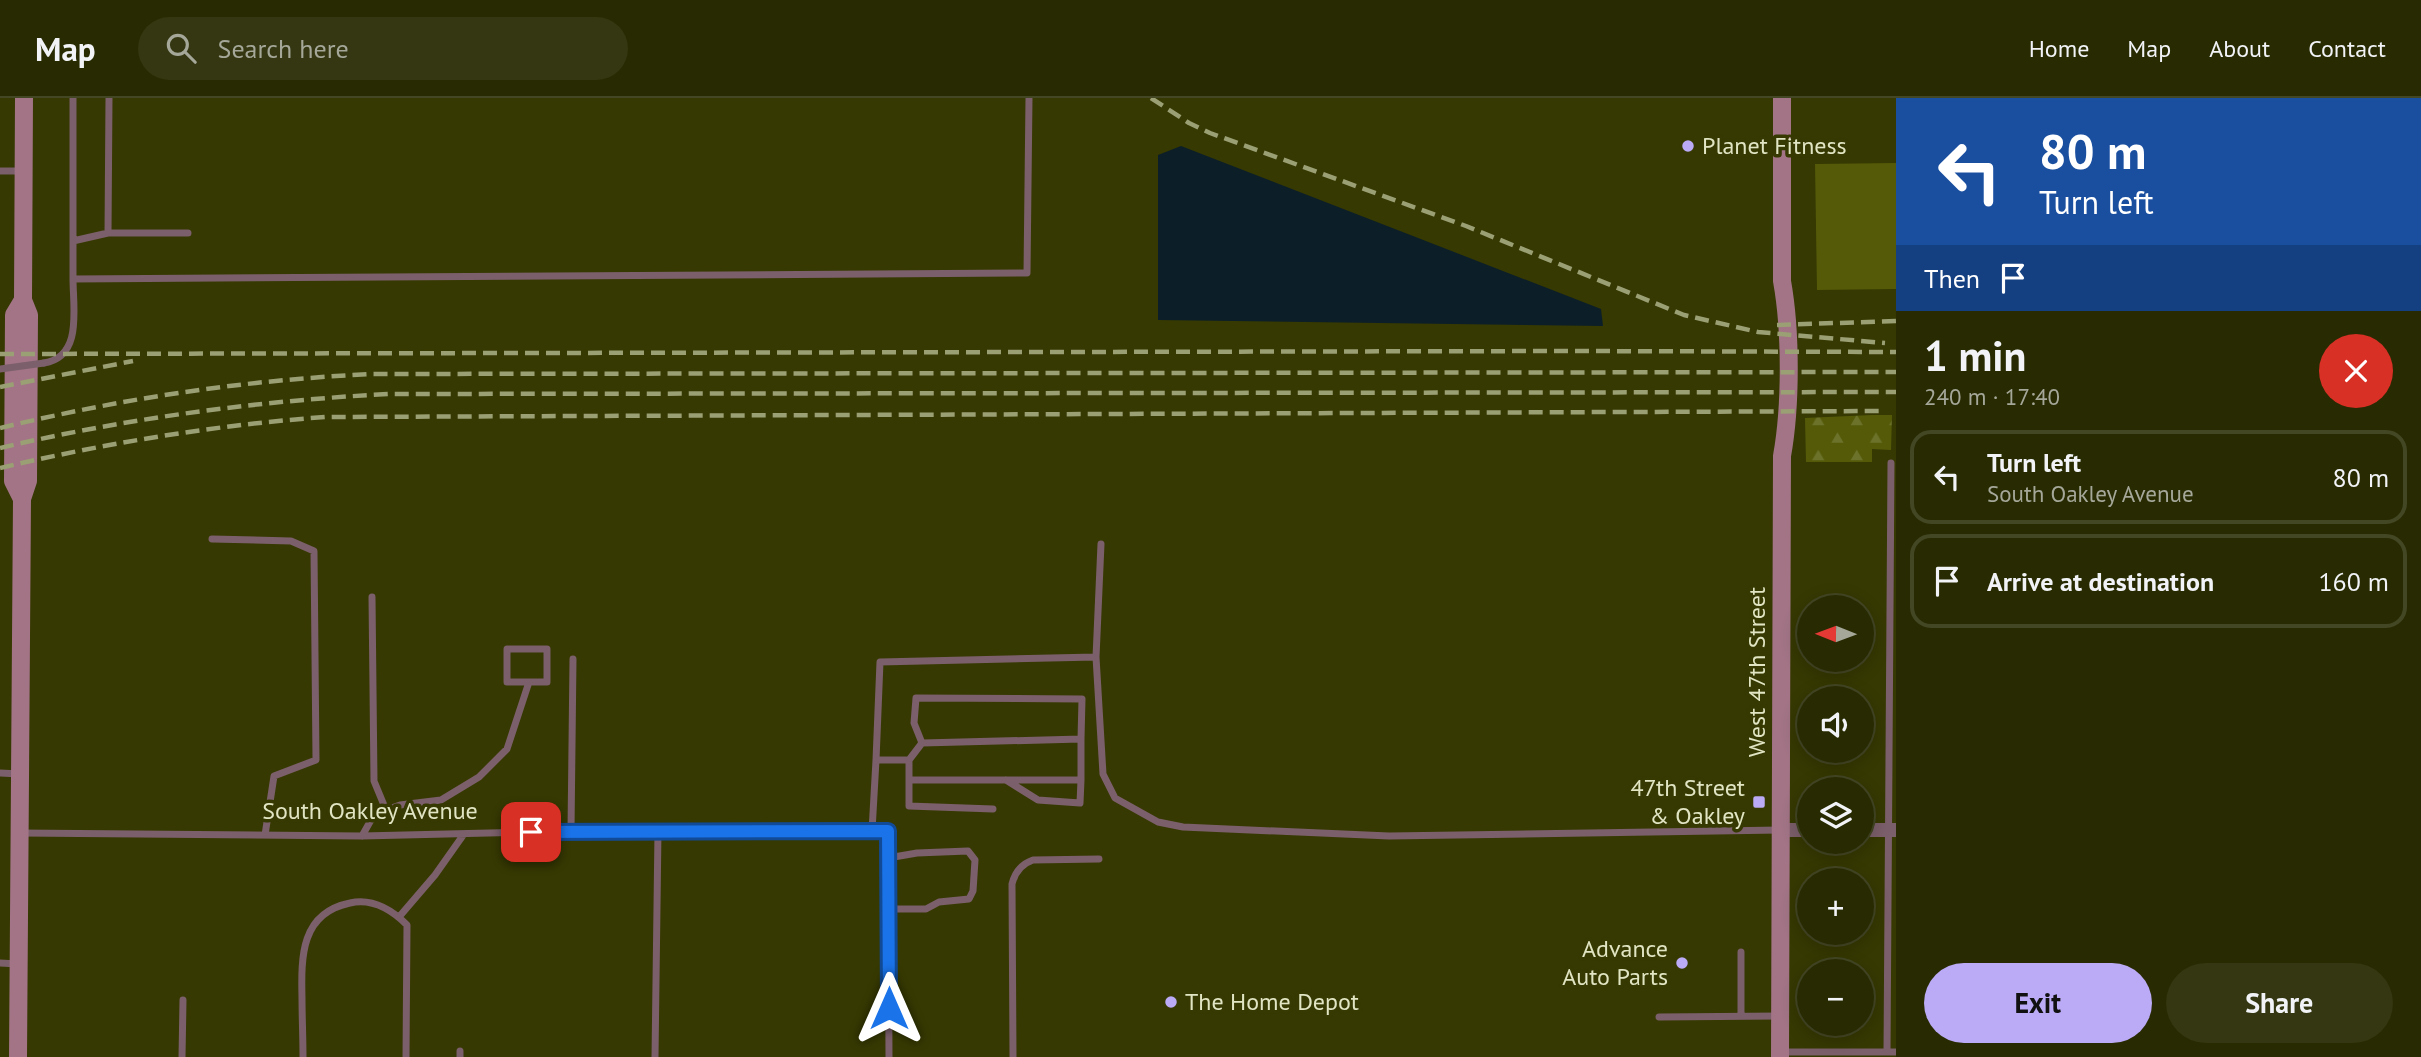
<!DOCTYPE html>
<meta charset="utf-8">
<style>
body{margin:0;font-family:"PT Sans",sans-serif;background:#343711;color:#f1f3f6;height:100vh;display:flex;flex-direction:column;font-size:26px;white-space:nowrap}
*{box-sizing:border-box;margin:0}
p{font-size:23px;color:#a5a799}
.icon{flex:none;width:38px;height:38px;fill:none;stroke:currentColor;stroke-width:2;stroke-linecap:round;stroke-linejoin:round}
.map{position:relative;flex:1;overflow:hidden}
.details{display:flex;flex-direction:column;background:#282b02;width:525px}
.details>*{flex:none}
.top-card{background:#1a4fa0;color:#fff;overflow:hidden}
.needle{width:46px;rotate:271deg}
.fabs{position:absolute;left:1797px;top:497px;display:grid;gap:14px}
.fabs a{display:grid;place-items:center;width:77px;height:77px;border-radius:50%;background:#282b02;box-shadow:0 4px 18px #0003,0 0 0 2px #444724;font-size:35px}
.pin{position:absolute;display:grid;place-items:center;width:60px;height:60px;color:#fff;margin:-30px;border-radius:14px;box-shadow:0 4px 10px #0006}
.me{position:absolute;width:77px;margin:-38px;rotate:0deg;stroke-linejoin:round;filter:drop-shadow(0 0 5px #0008)}
.turn{display:flex;align-items:center;gap:24px;height:147px;padding:0 28px;font-size:32px}
.turn .icon{width:91px;height:91px;stroke-width:2.5}
.turn b{display:block;font-size:49px;line-height:60px}
.then{display:flex;align-items:center;height:66px;padding:0 28px;background:#0003;gap:14px;font-size:26px}
.round{display:grid;place-items:center;flex:none;width:74px;height:74px;border-radius:37px;background:#343711}
.overview{display:flex;align-items:center;justify-content:space-between;height:119px;padding:0 28px}
h1{font-size:42px;font-weight:800;line-height:52px}
.action{display:flex;gap:14px;margin-top:auto;padding:14px 28px}
.action a{flex:1;height:80px;border-radius:42px;background:#bbaaf6;color:#111;font-size:28px;font-weight:800;line-height:80px;text-align:center}
.action a+a{background:#343711;color:#f1f3f6}
ul{padding:0;list-style:none}
li{display:flex;align-items:center;gap:21px;height:94px;margin:0 14px 10px;padding:0 14px;border:4px solid #444724;border-radius:21px}
li div{flex:1}
li b{display:block;font-size:26px}
li em{font-style:normal}
header{display:flex;align-items:center;gap:42px;box-sizing:border-box;height:98px;padding:0 35px;background:#282b02;border-bottom:2px solid #444724}
header strong{font-size:33px}
nav{display:flex;gap:38px;margin-inline-start:auto;font-size:24px}
.search{width:490px;height:63px;background:#343711;display:flex;align-items:center;gap:18px;box-sizing:border-box;padding:0 24px;border-radius:38px;color:#a5a799;font-size:26px}
main{display:flex;flex:1;min-height:0}
.map>svg:first-child{display:block}
.forest{fill:url(#forest-firs)}
.park{fill:#545a08}
.water{fill:#0c1e28}
.lines{fill:none;stroke-linecap:round;stroke-linejoin:round}
.lane{stroke:#7b5f6a;stroke-width:7}
.street{stroke:#7b5f6a;stroke-width:14}
.secondary{stroke:#a27486;stroke-width:18}
.rail{stroke:#9b9f74;stroke-width:4.5;stroke-dasharray:14 7;stroke-linecap:butt}
.lane-bridge{stroke:#7b5f6a;stroke-width:7}
.route-casing{stroke:#114b97;stroke-width:18}
.route{stroke:#1a73e8;stroke-width:12}
.poi-dot{fill:#bbaaf6;stroke:#363902;stroke-width:2.5}
.labels{text-anchor:middle;stroke-width:7;stroke-linejoin:round;paint-order:stroke}
.poi-label{font-size:24px;fill:#e1e5c3;stroke:#363902;text-anchor:start}
.street-label{font-size:24px;fill:#e1e5c3;stroke:#363902}
</style>
<header>
<strong>Map</strong>
<div class="search"><svg class="icon" aria-label="search" viewBox="0 0 24 24"><circle cx="10" cy="10" r="6"/><path d="M15 15l6 6"/></svg>Search here</div>
<nav><a>Home</a><a>Map</a><a>About</a><a>Contact</a></nav>
</header>
<main>
<div class="map">
<svg width="1896" height="959" viewBox="0 0 1896 959">
<defs>
<pattern id="forest-firs" width="22" height="20" patternUnits="userSpaceOnUse" patternTransform="scale(1.75)"><rect width="22" height="20" fill="#545a08"/><path d="M5 1l3.5 6h-7zM16 11l3.5 6h-7z" fill="#6c722a"/></pattern>
</defs>
<rect width="100%" height="100%" fill="#363902"/>
<path class="forest" d="M1872 317H1892L1891 352 1872 351V364H1806L1805 320Z"/>
<path class="park" d="M1896 65V191L1817 192 1815 66Z"/>
<path class="water" d="M1181 48 1601 211 1603 228 1158 222V57Z"/>
<g class="lines">
<path class="lane" d="M73 0V181L1027 175 1029 0
M0 73H23
M108 135 109 0
M73 143 108 135H188
M44 265C83 259 73 210 73 181
M212 441 291 443 314 453 316 662 274 678 265 737
M1101 446 1096 559 1103 676 1115 700 1158 724 1183 729 1389 738 1780 732
M507 551H547V584H507Z
M922 645 914 625 916 600 1082 601 1081 641
M876 662 880 564 1096 559
M909 662 922 645 1081 641V682
M0 675 20 676
M909 682H1081L1080 705 1038 702 1006 682
M386 712 400 707 441 702 479 679 507 651 529 584
M571 733 573 561
M872 733 876 662H909V708L993 711
M20 735 362 738 571 733 888 732 889 959
M362 738 371 722 386 712 374 683 372 499
M888 760 917 755 968 753 975 762 973 793 969 801 939 804 926 811H889
M399 819 435 777 464 736
M1741 854V918
M0 865 18 866
M1659 919 1779 918
M1781 954H1896
M1887 954 1891 365
M182 959 183 902
M303 959C303 939 302 919 302 900 301 858 301 815 350 805 372 800 391 811 407 827L406 959
M460 959V953
M655 959 658 733
M1013 959 1012 786C1015 774 1021 766 1033 762L1099 761"/>
<path class="street" d="M1781 732H1810
M1862 732H1896"/>
<path class="secondary" d="M22 401 13 383 14 217 23 202
M18 959 22 401 28 383 29 217 23 202 24 0
M1780 959 1782 358C1791 308 1791 233 1782 183V0"/>
<path class="rail" d="M1151 0 1189 25 1210 35 1466 128 1684 217 1758 234 1885 245
M1777 227 1896 223
M0 256 1574 253 1896 254
M0 289 133 263
M0 330C125 300 244 282 373 276L1896 274
M0 350C128 320 257 303 388 296L1896 294
M0 370C107 345 215 327 325 319L1882 313"/>
<path class="lane-bridge" d="M0 271 44 265"/>
</g>
<g class="lines">
<defs>
<path id="route" d="M531 734 888 733 889 910"/>
</defs>
<use href="#route" class="route-casing"/>
<use href="#route" class="route"/>
</g>
<g class="poi-dot">
<circle cx="1688" cy="48" r="7"/>
<rect x="1752" y="697" width="14" height="14" rx="3.5"/>
<circle cx="1682" cy="865" r="7"/>
<circle cx="1171" cy="904" r="7"/>
</g>
<g class="labels">
<g class="poi-label">
<text x="1702" y="56">Planet Fitness</text>
<text x="1745" y="698" text-anchor="end">47th Street<tspan x="1745" dy="28">&amp; Oakley</tspan></text>
<text x="1668" y="859" text-anchor="end">Advance<tspan x="1668" dy="28">Auto Parts</tspan></text>
<text x="1185" y="912">The Home Depot</text>
</g>
<g class="street-label">
<text transform="translate(1757 574) rotate(-90)" y="8">West 47th Street</text>
<text x="370" y="721">South Oakley Avenue</text>
</g>
</g>
</svg>
<div class="fabs">
<a><svg class="needle" viewBox="-14 -14 28 28"><path d="M0-13l5 13h-10z" fill="#e53935"/><path d="M0 13l5-13h-10z" fill="#a5a799"/></svg></a>
<a><svg class="icon" aria-label="sound" viewBox="0 0 24 24"><path d="M4 9h4l5-4v14l-5-4H4zM17 9q2 3 0 6"/></svg></a>
<a><svg class="icon" aria-label="layers" viewBox="0 0 24 24"><path d="M12 4l9 5-9 5-9-5zM3 14l9 5 9-5"/></svg></a>
<a>+</a>
<a>−</a>
</div>
<div class="pin" style="left:531px;top:734px;background:#d93025"><svg class="icon" aria-label="arrive" viewBox="0 0 24 24"><path d="M6 21V4h12l-3 4 3 4H6"/></svg></div>
<svg class="me" style="left:889px;top:910px" viewBox="-20 -20 40 40"><path d="M0-17L14 15 0 8-14 15z" fill="#1a73e8" stroke="#fff" stroke-width="4"/></svg>
</div>
<section class="details">
<div class="top-card">
<div class="turn"><svg class="icon" aria-label="left" viewBox="0 0 24 24"><path d="M17 20v-9H6M10 6l-5 5 5 5"/></svg><div><b>80 m</b>Turn left</div></div>
<div class="then">Then<svg class="icon" aria-label="arrive" viewBox="0 0 24 24"><path d="M6 21V4h12l-3 4 3 4H6"/></svg></div>
</div>
<div class="overview"><div><h1>1 min</h1><p>240 m · 17:40</p></div><a class="round" style="background:#d93025;color:#fff"><svg class="icon" aria-label="close" viewBox="0 0 24 24"><path d="M6 6l12 12M18 6L6 18"/></svg></a></div>
<ul>
<li><svg class="icon" aria-label="left" viewBox="0 0 24 24"><path d="M17 20v-9H6M10 6l-5 5 5 5"/></svg><div><b>Turn left</b><p>South Oakley Avenue</p></div><em>80 m</em></li>
<li><svg class="icon" aria-label="arrive" viewBox="0 0 24 24"><path d="M6 21V4h12l-3 4 3 4H6"/></svg><div><b>Arrive at destination</b></div><em>160 m</em></li>
</ul>
<div class="action"><a>Exit</a><a>Share</a></div>
</section>
</main>
